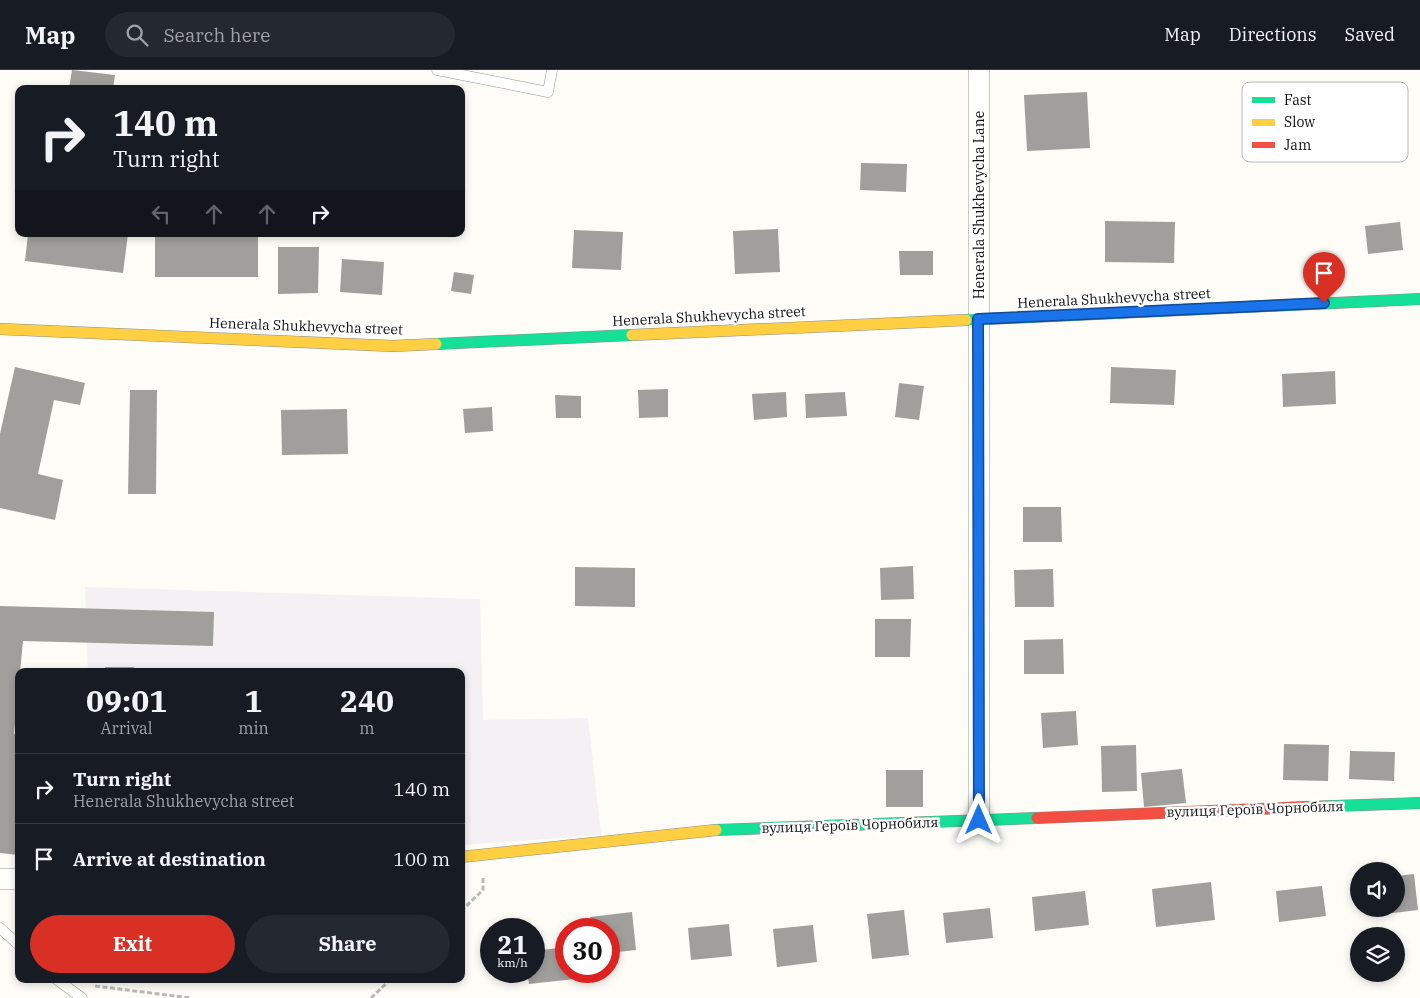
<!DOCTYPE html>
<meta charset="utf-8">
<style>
body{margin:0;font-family:"IBM Plex Serif",serif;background:#242831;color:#f1f3f6;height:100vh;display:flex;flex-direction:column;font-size:19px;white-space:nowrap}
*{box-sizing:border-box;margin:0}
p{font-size:16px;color:#9ea1a6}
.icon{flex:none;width:28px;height:28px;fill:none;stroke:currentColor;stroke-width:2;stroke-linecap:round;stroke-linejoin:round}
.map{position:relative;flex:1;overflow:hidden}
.side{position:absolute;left:15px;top:598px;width:450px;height:315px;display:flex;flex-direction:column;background:#171b24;border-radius:10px;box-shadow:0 2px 8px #0003}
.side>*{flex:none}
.hud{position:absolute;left:15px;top:15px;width:450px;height:152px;border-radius:10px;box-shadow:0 2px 8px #0003;background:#171b24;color:#f1f3f6;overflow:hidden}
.buttons{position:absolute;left:1350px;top:792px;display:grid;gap:10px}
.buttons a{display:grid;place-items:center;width:55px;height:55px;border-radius:50%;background:#171b24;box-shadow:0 2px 8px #0003;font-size:25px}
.speed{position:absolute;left:480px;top:848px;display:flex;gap:10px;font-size:25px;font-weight:700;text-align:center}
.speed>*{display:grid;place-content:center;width:65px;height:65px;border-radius:50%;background:#171b24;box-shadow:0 2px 8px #0003;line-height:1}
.speed small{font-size:12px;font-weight:400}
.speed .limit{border:8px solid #d22;background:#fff;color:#111}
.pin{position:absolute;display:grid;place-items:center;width:42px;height:42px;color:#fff;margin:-51px -21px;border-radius:50% 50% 50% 0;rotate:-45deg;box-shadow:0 0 5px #0007}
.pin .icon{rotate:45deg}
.me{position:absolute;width:55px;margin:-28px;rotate:0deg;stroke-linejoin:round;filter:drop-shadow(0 0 4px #0008)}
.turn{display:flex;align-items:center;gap:18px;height:105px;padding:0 15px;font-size:22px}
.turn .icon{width:65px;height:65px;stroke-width:2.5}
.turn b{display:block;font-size:35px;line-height:42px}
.lanes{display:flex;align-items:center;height:48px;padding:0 15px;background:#0003;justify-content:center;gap:25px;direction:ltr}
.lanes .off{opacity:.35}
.eta{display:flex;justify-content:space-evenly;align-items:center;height:85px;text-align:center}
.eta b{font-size:30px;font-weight:700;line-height:35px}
.action{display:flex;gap:10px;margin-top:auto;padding:10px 15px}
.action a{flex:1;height:58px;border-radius:30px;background:#d93025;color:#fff;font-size:20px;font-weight:700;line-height:58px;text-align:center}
.action a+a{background:#242831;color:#f1f3f6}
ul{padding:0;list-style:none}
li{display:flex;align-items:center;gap:15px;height:70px;padding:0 15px;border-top:1px solid #363941}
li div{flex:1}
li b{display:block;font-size:19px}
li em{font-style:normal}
header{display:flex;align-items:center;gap:30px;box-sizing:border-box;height:70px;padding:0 25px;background:#171b24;border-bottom:1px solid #363941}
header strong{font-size:24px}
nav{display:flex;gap:28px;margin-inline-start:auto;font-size:18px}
.search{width:350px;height:45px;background:#242831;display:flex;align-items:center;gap:12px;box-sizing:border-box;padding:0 18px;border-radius:28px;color:#9ea1a6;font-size:19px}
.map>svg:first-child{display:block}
.industrial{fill:#f5f0f3}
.building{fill:#a19f9c}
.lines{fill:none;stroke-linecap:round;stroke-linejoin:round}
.lane-casing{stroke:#979795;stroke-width:11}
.street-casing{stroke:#979795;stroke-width:21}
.fast-casing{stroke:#8e8d8b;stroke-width:12}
.slow-casing{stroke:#8e8d8b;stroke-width:12}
.jam-casing{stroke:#8e8d8b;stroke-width:12}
.path{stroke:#b9b9b8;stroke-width:3;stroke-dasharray:5 2.5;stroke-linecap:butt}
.lane{stroke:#fffffe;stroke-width:10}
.street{stroke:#fffffe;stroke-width:20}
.fast{stroke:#16e098;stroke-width:11}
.slow{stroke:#ffcf43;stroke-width:11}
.jam{stroke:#f24e42;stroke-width:11}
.route-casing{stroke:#114b97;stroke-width:12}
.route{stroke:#1a73e8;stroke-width:9}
.labels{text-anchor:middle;stroke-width:5;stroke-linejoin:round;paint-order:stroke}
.street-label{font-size:14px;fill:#111;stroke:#fff}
.key{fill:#fff;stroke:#b8b8b8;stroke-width:1}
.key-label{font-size:14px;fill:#111}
</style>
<header>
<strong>Map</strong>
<div class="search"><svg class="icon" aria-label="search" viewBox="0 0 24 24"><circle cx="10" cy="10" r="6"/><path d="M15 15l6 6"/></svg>Search here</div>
<nav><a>Map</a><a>Directions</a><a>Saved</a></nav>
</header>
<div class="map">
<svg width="1420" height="928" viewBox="0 0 1420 928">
<rect width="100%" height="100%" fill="#fdfcf7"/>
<path class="industrial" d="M85 517 480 529 483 650 588 648 601 765 461 775V601H88Z"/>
<path class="building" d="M72 0 115 5 113 19H69Z
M1087 22 1090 78 1027 81 1024 25Z
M861 93 907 94 906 122 860 120Z
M1105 151 1175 152 1174 193 1105 192Z
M1400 152 1403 180 1368 184 1365 156Z
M778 159 780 202 735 204 733 161Z
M574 160 623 162 621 200 572 198Z
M28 164H128L123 203 25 191Z
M155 166H258V207H155Z
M278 177H319L318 223 278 224Z
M899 181H933V205H900Z
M342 189 384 192 382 225 340 222Z
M454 202 474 205 471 224 451 221Z
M15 297 85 313 80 335 54 330 38 404 63 410 55 450 0 438V364Z
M1111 297 1176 300 1174 335 1110 333Z
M1335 301 1336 334 1283 337 1282 304Z
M899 313 924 316 919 350 895 347Z
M668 319V347L639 348 638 320Z
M130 320H157L156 424H128Z
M786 322 787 347 754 350 752 324Z
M845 322 847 346 806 348 805 324Z
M555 325 581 326V348H556Z
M492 337 493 361 465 363 463 339Z
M347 339 348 384 282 385 281 340Z
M1023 437H1061L1062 472H1023Z
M913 496 914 529 881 530 880 498Z
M575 497 635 498V537L575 536Z
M1053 499 1054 537H1015L1014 500Z
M0 536 214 542 213 576 23 571 14 664 19 665V785L0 783Z
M875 549H911L910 587H875Z
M1063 569 1064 604H1024V570Z
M105 597H134V601H105Z
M1076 641 1078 675 1043 678 1041 643Z
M1284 674 1329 675 1328 711 1283 710Z
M1136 675 1137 721 1102 722 1101 676Z
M1350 681 1395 682 1394 711 1349 709Z
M1182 699 1186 733 1144 737 1141 703Z
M886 700H923V737H886Z
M1414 804 1418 840 1377 845V839H1396V806Z
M1211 812 1215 850 1156 857 1152 819Z
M1322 816 1326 846 1279 852 1276 821Z
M1085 821 1089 855 1035 861 1032 827Z
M990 838 993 868 946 873 943 843Z
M904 840 909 885 872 889 867 844Z
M632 842 636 880 609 883V859H591L590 847Z
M729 854 732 886 691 890 688 858Z
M813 855 817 892 777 897 773 859Z
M566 877V901H574L575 909 529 914 527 901H534V881Z"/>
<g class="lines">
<defs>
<path id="lane" d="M437 0 548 22 552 0
M0 858 19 875
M56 909 82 928"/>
<path id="street" d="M979 750V0
M0 809H19"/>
<path id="fast" d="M966 250 1420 229
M436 274 632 265
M1306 737 1420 733
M716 760 1037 748"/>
<path id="slow" d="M0 259 393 276 436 274
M632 265 966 250
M461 787 716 760"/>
<path id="jam" d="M1037 748 1306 737"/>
</defs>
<use href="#lane" class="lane-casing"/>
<use href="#street" class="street-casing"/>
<use href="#fast" class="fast-casing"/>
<use href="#slow" class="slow-casing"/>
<use href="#jam" class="jam-casing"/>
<path class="path" d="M461 841 483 820V808
M95 916 191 928
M371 928 391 909"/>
<use href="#lane" class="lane"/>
<use href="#street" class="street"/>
<use href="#fast" class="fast"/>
<use href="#slow" class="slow"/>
<use href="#jam" class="jam"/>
</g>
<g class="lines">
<defs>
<path id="route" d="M979 750 978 249 1324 233"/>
</defs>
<use href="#route" class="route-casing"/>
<use href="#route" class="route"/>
</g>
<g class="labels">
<g class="street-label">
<text transform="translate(979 135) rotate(-90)" y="5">Henerala Shukhevycha Lane</text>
<text transform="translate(1114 228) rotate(-3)" y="5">Henerala Shukhevycha street</text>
<text transform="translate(709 246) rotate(-3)" y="5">Henerala Shukhevycha street</text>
<text transform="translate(306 256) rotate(2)" y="5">Henerala Shukhevycha street</text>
<text transform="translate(1255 739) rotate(-2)" y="5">вулиця Героїв Чорнобиля</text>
<text transform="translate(850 755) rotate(-2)" y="5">вулиця Героїв Чорнобиля</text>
</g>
</g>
<rect x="1242" y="12" width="166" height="80" rx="8" class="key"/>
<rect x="1252" y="27" width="23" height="6" fill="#16e098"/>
<rect x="1252" y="49" width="23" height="7" fill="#ffcf43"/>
<rect x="1252" y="72" width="23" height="6" fill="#f24e42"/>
<g class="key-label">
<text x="1284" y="35">Fast</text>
<text x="1284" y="57">Slow</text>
<text x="1284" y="80">Jam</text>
</g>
</svg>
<div class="buttons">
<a><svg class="icon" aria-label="sound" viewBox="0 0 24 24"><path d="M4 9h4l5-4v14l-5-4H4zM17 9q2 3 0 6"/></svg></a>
<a><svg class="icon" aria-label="layers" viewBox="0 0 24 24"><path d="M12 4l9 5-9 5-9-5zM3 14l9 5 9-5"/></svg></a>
</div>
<div class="speed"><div>21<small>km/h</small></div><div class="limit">30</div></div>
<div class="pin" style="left:1324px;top:233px;background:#d93025"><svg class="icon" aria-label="arrive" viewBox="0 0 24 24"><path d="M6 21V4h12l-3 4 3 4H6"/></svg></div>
<svg class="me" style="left:979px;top:750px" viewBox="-20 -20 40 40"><path d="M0-17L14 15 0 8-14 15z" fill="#1a73e8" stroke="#fff" stroke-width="4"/></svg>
<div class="hud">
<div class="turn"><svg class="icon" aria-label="right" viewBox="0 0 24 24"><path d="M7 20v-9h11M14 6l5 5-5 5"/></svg><div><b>140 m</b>Turn right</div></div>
<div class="lanes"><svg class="icon off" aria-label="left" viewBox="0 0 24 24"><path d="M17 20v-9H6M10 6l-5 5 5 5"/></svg><svg class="icon off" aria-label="ahead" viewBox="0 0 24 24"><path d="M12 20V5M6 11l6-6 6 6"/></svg><svg class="icon off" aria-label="ahead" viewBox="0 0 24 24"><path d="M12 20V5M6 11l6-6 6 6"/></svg><svg class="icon" aria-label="right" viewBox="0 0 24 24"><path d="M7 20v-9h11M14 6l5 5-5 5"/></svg></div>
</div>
<section class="side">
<div class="eta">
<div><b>09:01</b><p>Arrival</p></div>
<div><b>1</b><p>min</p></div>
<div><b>240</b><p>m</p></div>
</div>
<ul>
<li><svg class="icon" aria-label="right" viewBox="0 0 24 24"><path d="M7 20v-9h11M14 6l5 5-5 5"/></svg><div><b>Turn right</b><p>Henerala Shukhevycha street</p></div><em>140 m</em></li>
<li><svg class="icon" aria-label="arrive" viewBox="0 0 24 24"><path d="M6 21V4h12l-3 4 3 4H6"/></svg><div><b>Arrive at destination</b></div><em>100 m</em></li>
</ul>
<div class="action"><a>Exit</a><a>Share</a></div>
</section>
</div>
